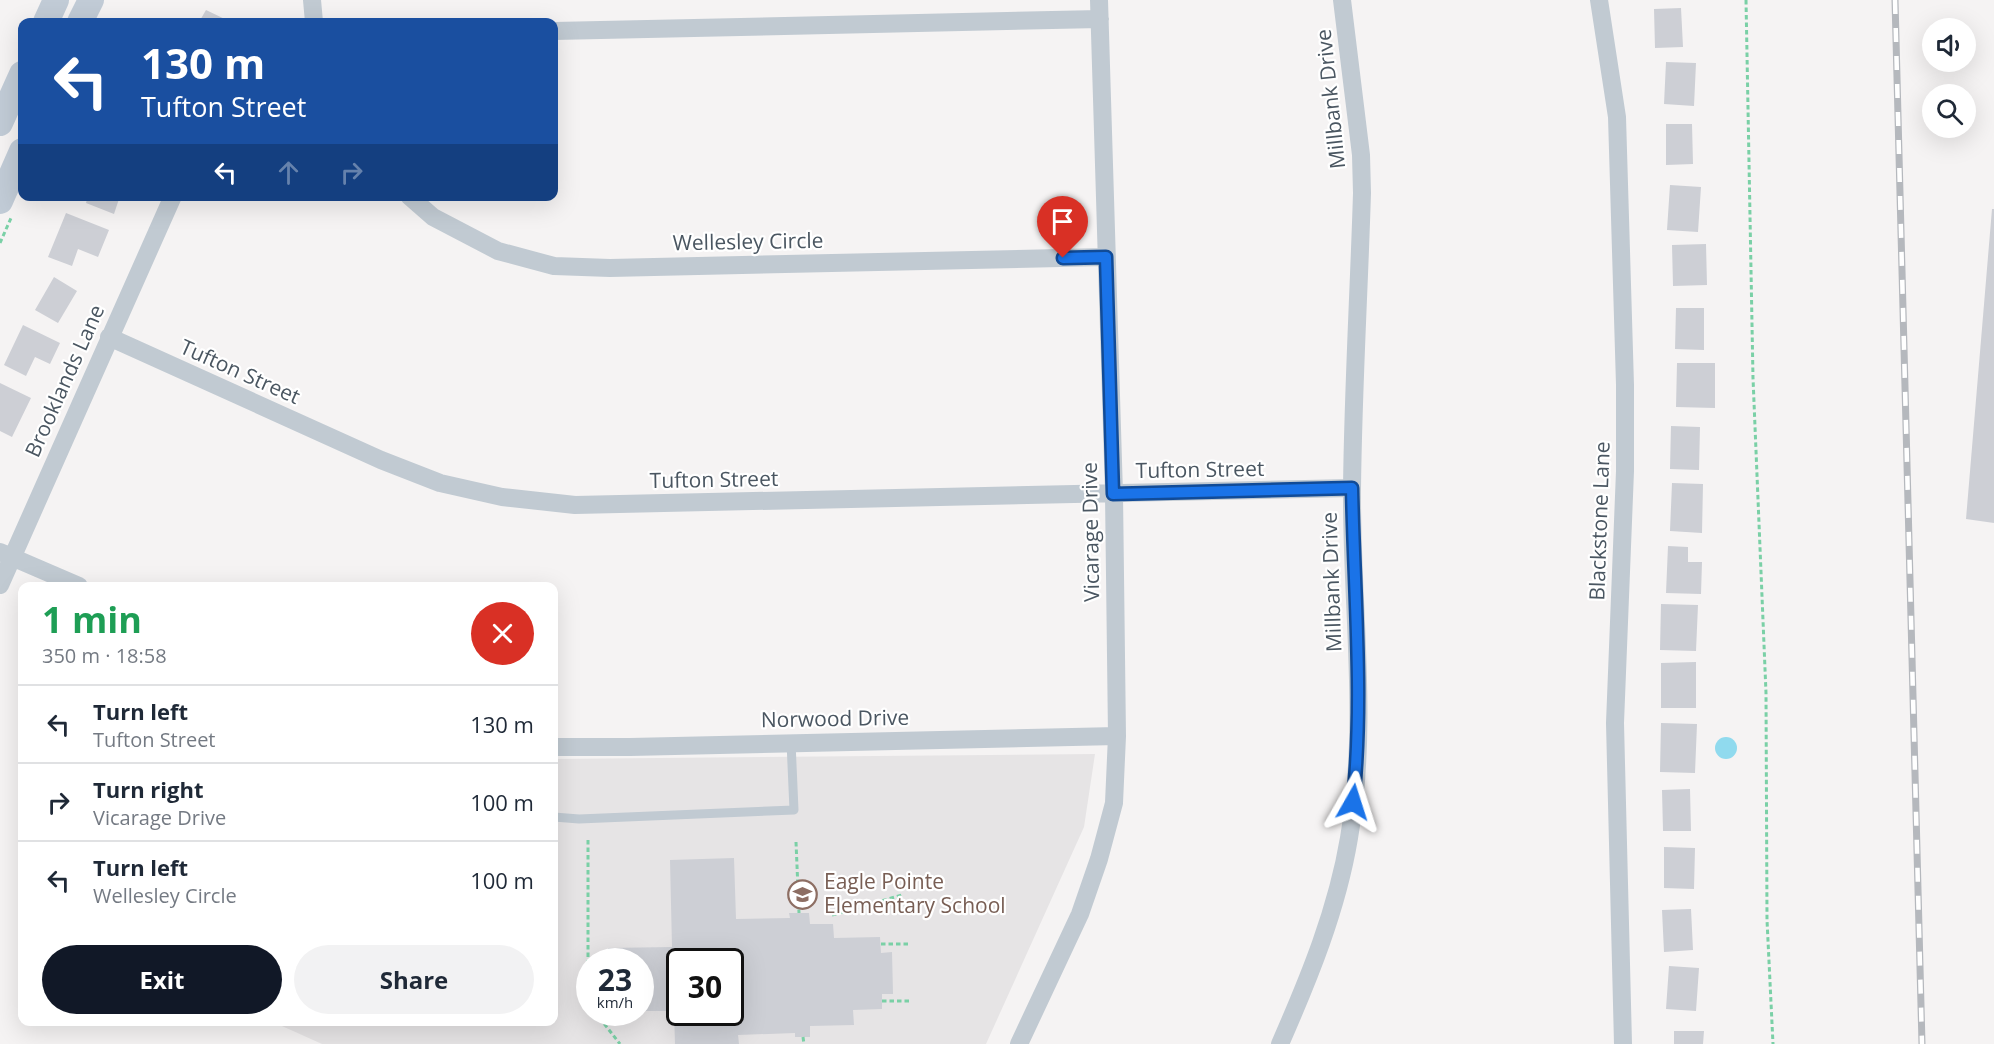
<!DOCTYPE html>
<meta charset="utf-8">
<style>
body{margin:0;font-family:"Open Sans",sans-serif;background:#f2f2f3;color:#1f2937;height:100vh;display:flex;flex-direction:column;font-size:22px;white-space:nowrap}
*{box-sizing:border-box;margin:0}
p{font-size:20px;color:#747a83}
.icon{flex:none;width:33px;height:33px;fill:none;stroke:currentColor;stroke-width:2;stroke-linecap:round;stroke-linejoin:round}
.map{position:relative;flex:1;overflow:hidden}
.details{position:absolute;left:18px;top:582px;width:540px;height:444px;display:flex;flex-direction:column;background:#fff;border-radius:12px;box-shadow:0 6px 24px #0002}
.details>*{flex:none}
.guide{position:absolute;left:18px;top:18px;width:540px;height:183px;border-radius:12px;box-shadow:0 6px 24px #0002;background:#1a4fa0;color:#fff;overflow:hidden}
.fabs{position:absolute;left:1922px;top:18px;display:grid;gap:12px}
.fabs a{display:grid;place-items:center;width:54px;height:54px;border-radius:50%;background:#fff;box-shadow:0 6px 24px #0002;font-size:30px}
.speed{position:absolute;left:576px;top:948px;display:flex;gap:12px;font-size:30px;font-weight:700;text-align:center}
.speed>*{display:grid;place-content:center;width:78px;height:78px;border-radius:50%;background:#fff;box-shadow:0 6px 24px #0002;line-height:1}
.speed small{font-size:15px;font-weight:400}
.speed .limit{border:3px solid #111;border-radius:9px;background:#fff;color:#111}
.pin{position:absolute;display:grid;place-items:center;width:51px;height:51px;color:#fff;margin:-62px -26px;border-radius:50% 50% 50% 0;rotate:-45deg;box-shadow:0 0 6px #0007}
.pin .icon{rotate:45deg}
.me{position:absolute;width:66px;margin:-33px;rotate:6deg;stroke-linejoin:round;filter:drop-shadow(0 0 4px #0008)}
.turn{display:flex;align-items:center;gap:21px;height:126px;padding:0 24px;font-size:27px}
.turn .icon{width:78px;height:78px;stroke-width:2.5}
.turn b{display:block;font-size:42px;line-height:51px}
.lanes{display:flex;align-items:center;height:57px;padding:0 24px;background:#0003;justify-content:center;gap:30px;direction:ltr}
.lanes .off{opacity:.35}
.round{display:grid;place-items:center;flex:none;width:63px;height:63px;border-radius:32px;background:#f2f2f3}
.head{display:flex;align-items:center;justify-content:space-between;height:102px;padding:0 24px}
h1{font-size:36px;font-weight:700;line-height:45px;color:#1e9e55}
.primary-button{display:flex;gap:12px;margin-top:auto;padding:12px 24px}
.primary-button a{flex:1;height:69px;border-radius:36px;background:#111827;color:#fff;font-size:24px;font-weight:700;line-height:69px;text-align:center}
.primary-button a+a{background:#f2f2f3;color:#1f2937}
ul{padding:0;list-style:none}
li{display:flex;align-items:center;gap:18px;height:78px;padding:0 24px;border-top:2px solid #e0e1e3}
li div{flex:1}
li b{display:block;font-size:22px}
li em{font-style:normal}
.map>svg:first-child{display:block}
.education{fill:#e6e4e5;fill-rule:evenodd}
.water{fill:#90daee}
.building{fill:#cdcfd5;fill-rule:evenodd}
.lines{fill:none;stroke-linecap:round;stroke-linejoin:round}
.path{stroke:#7ad0a6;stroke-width:3;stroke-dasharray:4.5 3;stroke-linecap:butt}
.lane{stroke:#c1cad2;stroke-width:9}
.street{stroke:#c1cad2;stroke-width:18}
.secondary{stroke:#c1cbd6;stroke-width:26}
.rail-casing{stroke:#b5b8bd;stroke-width:7}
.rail{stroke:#fff;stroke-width:4.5;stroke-dasharray:14;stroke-linecap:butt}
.route-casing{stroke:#114b97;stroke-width:15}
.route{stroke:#1a73e8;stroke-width:10}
.labels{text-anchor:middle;stroke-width:4.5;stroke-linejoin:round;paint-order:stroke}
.street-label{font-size:21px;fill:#4a5661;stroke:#fff}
.education-label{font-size:21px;fill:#785e54;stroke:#fff;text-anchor:start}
</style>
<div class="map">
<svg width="1994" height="1044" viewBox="0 0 1994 1044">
<rect width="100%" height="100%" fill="#f5f3f3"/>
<path class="education" d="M1095 754 1084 827 986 1044H322L273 1022H554V759ZM590 962H640V1012H590ZM680 962H730V1012H680Z"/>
<path class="water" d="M1715 748a11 11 0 1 1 22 0a11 11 0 1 1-22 0Z"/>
<path class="building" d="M1681 8 1683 47 1655 48 1654 9Z
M206 10 231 22H199Z
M1666 62 1696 63 1694 106 1664 104Z
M1666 124H1692L1693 164 1666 165Z
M1670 185 1701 187 1698 232 1667 230Z
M88 196H120L114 214 86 203Z
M1992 209H1994V523L1966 519Z
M66 213 109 230 98 257 78 249 72 266 48 257Z
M1706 244 1707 285 1673 286 1672 245Z
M54 277 77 291 58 323 35 310Z
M1676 308H1704V350L1675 349Z
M23 325 60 343 50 364 35 357 26 376 4 365Z
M1677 363H1715V408L1676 407Z
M0 383 31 398 12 437 0 431Z
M1671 426 1700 427 1699 470 1670 469Z
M1672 483 1703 484 1702 533 1670 531Z
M1668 546 1688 547V562H1702L1701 594 1666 593Z
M1661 604 1698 605 1696 651 1660 650Z
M1696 662V708H1661V663Z
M1661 723 1697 724 1695 773 1660 772Z
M1690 789 1691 831H1663L1662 790Z
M1664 847 1695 848 1694 889 1664 888Z
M734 858 736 919 790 918 789 913H809L810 924H833L834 938 880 937 881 953 892 952 893 994H882V1009L853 1010 854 1025 810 1026V1037H795V1033L738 1035 739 1044H675L674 1011H640V962H608V948L672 947 670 860ZM680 962H730V1012H680Z
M1691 909 1693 950 1664 952 1662 910Z
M1669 966 1699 968 1696 1011 1666 1009Z
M1674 1031H1704L1703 1044H1674Z"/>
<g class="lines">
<path class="path" d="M1746 0 1753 378 1766 693 1767 920 1773 1044
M0 243 11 218
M588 840V1003L590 1005
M796 842 799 913
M832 915 902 895
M881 944H909
M882 1001H911
M595 1012 620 1044
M803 1037 804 1044"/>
<path class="lane" d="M554 817 579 819 794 810 791 742"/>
<path class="street" d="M312 0 314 22
M1599 0 1617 117 1625 385V471L1615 723 1623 1044
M554 31 1100 19
M409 196 433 217 498 251 554 266 610 268 1105 257
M109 337 381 460 440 483 502 497 575 505 1352 488
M0 552 79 586
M0 585 173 196
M554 747H630L1117 736
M1019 1044 1080 914 1099 859 1114 803 1117 736 1114 494 1099 0
M1280 1044C1309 978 1337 910 1349 838 1369 722 1351 605 1352 489 1353 390 1359 292 1362 193L1361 155 1342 0"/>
<path class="secondary" d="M46 22 56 0
M80 22 91 0
M0 123 22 74
M0 201 22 151"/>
<defs>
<path id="rail" d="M1895 0 1922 1044"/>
</defs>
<use href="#rail" class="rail-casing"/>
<use href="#rail" class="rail"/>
</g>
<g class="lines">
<defs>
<path id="route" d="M1063 258 1106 257 1113 494 1352 488C1354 593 1364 698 1353 802"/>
</defs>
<use href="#route" class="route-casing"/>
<use href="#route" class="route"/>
</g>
<defs>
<symbol id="school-ring" viewBox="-11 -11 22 22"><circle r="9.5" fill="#fff" stroke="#8d6e63" stroke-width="1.5"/><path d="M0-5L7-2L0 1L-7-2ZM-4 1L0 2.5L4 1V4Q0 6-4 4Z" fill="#8d6e63"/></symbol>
</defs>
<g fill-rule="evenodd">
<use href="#school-ring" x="786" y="878" width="33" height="33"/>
</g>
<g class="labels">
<g class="street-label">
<text transform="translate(1331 99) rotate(-96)" y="7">Millbank Drive</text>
<text transform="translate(748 242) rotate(-1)" y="7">Wellesley Circle</text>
<text transform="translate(240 372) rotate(24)" y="7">Tufton Street</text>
<text transform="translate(65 381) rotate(-66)" y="7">Brooklands Lane</text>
<text transform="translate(1200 470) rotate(-1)" y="7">Tufton Street</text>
<text transform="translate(714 480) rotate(-1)" y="7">Tufton Street</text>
<text transform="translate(1600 521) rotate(-88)" y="7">Blackstone Lane</text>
<text transform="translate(1091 532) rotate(-91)" y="7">Vicarage Drive</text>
<text transform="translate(1332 582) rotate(-92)" y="7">Millbank Drive</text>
<text transform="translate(835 719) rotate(-1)" y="7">Norwood Drive</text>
</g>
<g class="education-label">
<text x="824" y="889">Eagle Pointe<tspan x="824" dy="24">Elementary School</tspan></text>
</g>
</g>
</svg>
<div class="fabs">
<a><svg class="icon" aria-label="sound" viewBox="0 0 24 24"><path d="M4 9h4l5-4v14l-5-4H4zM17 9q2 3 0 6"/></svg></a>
<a><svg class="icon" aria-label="search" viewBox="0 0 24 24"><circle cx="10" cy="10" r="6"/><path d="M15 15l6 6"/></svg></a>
</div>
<div class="speed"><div>23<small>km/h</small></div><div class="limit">30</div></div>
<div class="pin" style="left:1063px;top:258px;background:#d93025"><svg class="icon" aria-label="arrive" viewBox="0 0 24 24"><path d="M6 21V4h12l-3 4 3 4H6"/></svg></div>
<svg class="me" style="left:1353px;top:802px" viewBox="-20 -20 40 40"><path d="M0-17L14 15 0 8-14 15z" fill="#1a73e8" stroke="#fff" stroke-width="4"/></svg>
<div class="guide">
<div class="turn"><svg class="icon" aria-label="left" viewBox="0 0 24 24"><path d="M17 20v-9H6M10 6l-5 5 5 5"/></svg><div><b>130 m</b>Tufton Street</div></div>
<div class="lanes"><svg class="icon" aria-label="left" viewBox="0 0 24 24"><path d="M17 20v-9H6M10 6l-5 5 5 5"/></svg><svg class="icon off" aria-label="ahead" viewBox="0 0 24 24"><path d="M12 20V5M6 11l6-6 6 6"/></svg><svg class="icon off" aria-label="right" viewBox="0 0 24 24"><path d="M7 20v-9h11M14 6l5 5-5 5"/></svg></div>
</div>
<section class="details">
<div class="head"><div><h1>1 min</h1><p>350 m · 18:58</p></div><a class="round" style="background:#d93025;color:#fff"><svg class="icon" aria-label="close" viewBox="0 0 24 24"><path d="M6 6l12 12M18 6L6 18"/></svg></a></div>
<ul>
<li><svg class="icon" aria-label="left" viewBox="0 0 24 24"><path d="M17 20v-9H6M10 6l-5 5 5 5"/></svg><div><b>Turn left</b><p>Tufton Street</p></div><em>130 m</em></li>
<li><svg class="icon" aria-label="right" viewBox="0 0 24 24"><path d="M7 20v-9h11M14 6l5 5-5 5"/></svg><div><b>Turn right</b><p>Vicarage Drive</p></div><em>100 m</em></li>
<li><svg class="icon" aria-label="left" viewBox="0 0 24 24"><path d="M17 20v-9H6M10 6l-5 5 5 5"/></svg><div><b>Turn left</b><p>Wellesley Circle</p></div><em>100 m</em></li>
</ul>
<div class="primary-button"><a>Exit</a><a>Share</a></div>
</section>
</div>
